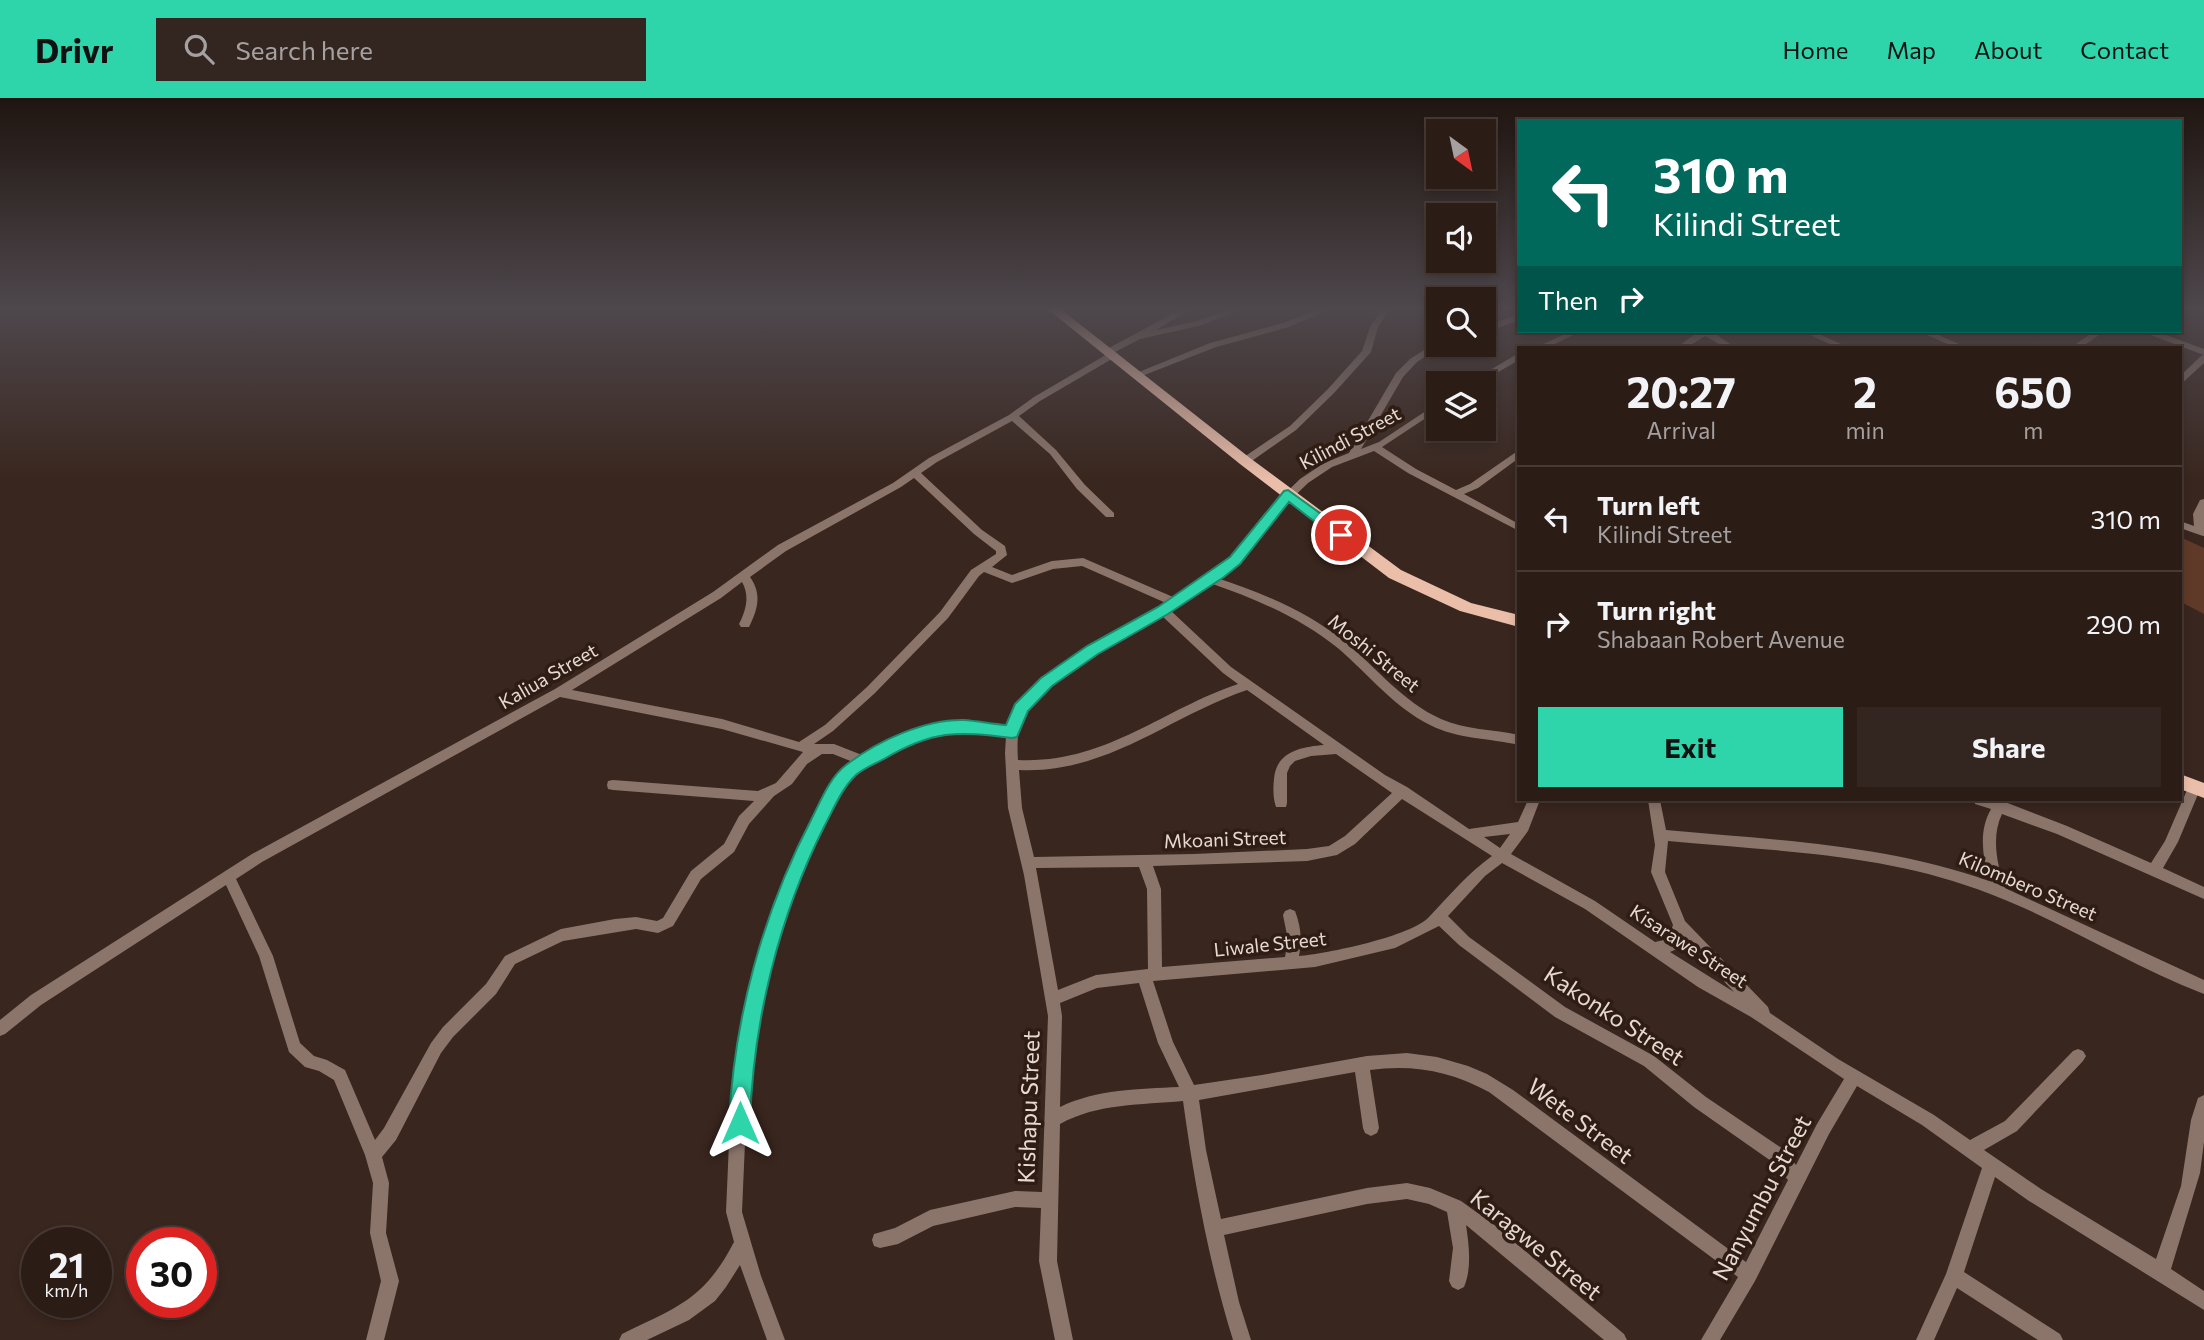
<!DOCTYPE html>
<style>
body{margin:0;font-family:Commissioner,sans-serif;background:#33251f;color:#f1f3f6;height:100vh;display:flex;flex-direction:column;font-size:26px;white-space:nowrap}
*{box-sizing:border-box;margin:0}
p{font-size:23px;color:#a6a1a1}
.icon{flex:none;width:38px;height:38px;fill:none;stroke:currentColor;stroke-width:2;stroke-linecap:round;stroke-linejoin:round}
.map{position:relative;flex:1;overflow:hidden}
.drawer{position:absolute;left:1517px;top:248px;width:665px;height:455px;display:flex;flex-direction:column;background:#2b1c16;border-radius:0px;box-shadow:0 4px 10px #0003,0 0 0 2px #473a35}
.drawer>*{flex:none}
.hud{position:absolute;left:1517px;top:21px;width:665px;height:214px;border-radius:0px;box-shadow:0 4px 10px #0003,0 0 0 2px #473a35;background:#00695c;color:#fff;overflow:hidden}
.needle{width:46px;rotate:147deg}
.controls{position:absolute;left:1426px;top:21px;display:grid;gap:14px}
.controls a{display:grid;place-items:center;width:70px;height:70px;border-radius:0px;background:#2b1c16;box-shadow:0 4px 10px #0003,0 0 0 2px #473a35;font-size:35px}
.speed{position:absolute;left:21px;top:1129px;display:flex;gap:14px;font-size:35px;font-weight:700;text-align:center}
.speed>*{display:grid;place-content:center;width:91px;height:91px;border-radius:50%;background:#2b1c16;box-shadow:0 4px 10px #0003,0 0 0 2px #473a35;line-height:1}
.speed small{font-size:18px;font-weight:400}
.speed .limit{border:10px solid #d22;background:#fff;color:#111}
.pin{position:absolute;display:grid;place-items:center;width:60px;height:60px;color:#fff;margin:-30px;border:4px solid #fff;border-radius:50%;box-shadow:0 2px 7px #0007}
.me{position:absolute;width:77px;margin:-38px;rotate:0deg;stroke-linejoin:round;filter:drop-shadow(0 0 5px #0008)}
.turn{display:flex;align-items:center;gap:24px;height:147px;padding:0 21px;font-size:32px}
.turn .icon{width:91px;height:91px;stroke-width:2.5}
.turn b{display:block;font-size:49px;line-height:60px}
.then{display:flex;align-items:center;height:66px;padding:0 21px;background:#0003;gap:14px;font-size:26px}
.eta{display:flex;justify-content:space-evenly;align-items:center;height:119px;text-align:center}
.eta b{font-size:42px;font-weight:700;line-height:49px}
.cta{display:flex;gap:14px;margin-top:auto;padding:14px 21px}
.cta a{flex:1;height:80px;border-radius:0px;background:#2ed4aa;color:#111;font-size:28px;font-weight:700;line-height:80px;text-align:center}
.cta a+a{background:#33251f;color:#f1f3f6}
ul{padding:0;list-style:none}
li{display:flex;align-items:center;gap:21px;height:105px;padding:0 21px;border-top:2px solid #473a35}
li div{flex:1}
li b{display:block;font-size:26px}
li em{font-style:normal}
header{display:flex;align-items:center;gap:42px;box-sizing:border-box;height:98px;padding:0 35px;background:#2ed4aa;color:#111}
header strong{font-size:33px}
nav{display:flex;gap:38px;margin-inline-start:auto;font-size:24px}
.search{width:490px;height:63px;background:#33251f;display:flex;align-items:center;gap:18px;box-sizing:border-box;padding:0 24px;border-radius:0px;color:#a6a1a1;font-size:26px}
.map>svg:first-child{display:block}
.green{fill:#603a28}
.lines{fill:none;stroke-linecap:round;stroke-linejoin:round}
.street{fill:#8b756b;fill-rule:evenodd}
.primary{fill:#ebbeaa;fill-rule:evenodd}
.route{fill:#2ed4aa;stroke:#1e8a6e;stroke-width:2}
.labels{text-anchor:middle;stroke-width:7;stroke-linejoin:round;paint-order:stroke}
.street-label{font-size:19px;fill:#e6d9d3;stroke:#2f1d14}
.near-street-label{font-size:23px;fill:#e6d9d3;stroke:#2f1d14}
</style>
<header>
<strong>Drivr</strong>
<div class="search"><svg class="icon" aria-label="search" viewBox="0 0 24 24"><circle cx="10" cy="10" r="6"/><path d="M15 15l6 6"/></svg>Search here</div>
<nav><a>Home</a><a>Map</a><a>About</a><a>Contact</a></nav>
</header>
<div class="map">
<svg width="2204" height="1242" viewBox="0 0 2204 1242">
<rect width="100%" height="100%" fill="#39261e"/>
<path class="green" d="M2180 439 2204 450V516L2181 504Z"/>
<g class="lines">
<path class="street" d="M1185 209H1195L1156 232 1197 223 1237 209H1248L1202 227 1140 241 1115 254 1119 256 1117 258 1040 303 1019 318 1056 352 1085 387 1114 415V419H1106L1077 391 1050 356 1012 323 937 364 921 375 982 432 1005 448 1007 457 992 469 1012 477 1052 463 1083 460 1173 499 1231 459 1264 416 1300 381 1324 365 1349 355 1396 275 1410 261 1438 243V247L1441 248 1417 264 1403 279 1361 351 1379 344 1438 305V312L1382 349 1416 371 1456 392 1470 386 1519 352V360L1478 390 1464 396 1519 426V433L1408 375 1374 353 1332 369 1308 385 1272 420 1239 465 1217 480C1263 495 1308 514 1345 544 1377 570 1403 604 1441 621 1465 632 1493 631 1519 637V647C1489 640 1457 641 1430 627 1394 609 1369 577 1339 551 1301 520 1256 501 1210 485L1170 512 1231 569 1385 677 1407 689 1469 731 1518 724 1528 702H1540L1528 733 1511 756 1595 803 1655 844 1668 841 1673 827 1651 774 1655 747 1648 702H1660L1666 732C1775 742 1884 746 1989 783 1983 759 1978 734 1991 711L1975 706 1974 702H1994L2005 704 2067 728 2151 765 2165 743 2190 685H2200L2201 689 2178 744 2163 770 2204 789V801L2057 736 2002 716C1991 739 1997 766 2005 790L2204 882V896C2126 866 2056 819 1977 791 1878 755 1772 753 1668 743L1665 774 1685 823 1768 909 1770 915 1838 961 1934 1017 1970 1042 2005 1023 2073 953 2078 951 2083 953 2086 958 2083 963 2017 1033 1984 1052 2041 1091 2156 1161 2181 1088 2191 1022 2198 1000 2204 997V1044L2200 1075 2171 1171 2204 1193V1212L2029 1103 1995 1079 1964 1174 2060 1236 2063 1242H2038L1957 1190 1934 1242H1916L1946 1176 1982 1070 1922 1027 1857 988 1829 1036 1755 1183 1720 1242H1701L1738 1179 1489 994C1451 973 1412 966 1370 972L1379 1030 1377 1035 1371 1038 1365 1035 1363 1030 1355 974 1199 1002 1206 1052 1221 1121 1367 1090 1407 1085 1430 1090 1461 1103 1493 1126 1624 1236 1627 1242H1604L1466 1127C1469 1147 1472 1170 1464 1189L1458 1192 1452 1189 1449 1183 1453 1150 1447 1114 1429 1106 1407 1101 1367 1106 1224 1137 1239 1204 1251 1242H1233C1209 1165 1194 1083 1183 1003 1141 1007 1098 1005 1060 1026L1057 1163 1073 1242H1055L1039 1163 1041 1110 1015 1109 933 1128 898 1146 880 1150 874 1148 872 1142 874 1136 895 1130 930 1112 1015 1093 1042 1094 1048 918 1024 777 1008 710 1005 655 1006 638 963 633 938 635 864 667 839 697 799 780 771 863 754 933 747 998 742 1114 761 1178 785 1242H767L740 1167 726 1189 715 1203 689 1222 647 1242H619L622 1236C677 1209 704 1202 734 1144L726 1114 731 998 740 933 757 863 785 780 829 690 853 664 833 656H822L807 666 792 686 774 698 749 726 734 754 701 781 673 828 658 835 636 831 563 843 515 866 496 896 453 939 441 955 396 1042 382 1059 389 1085 386 1135 399 1183 384 1242H366L381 1183 370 1135 373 1085 365 1057 334 982 319 973 305 969 289 954 259 858 226 787 41 907 5 936 0 938V922L31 897 252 756 555 591 713 494 778 447 893 385 929 360 1009 317 1034 299 1109 255 1105 253 1107 251ZM914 380 974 436 996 453V456L971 472 940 514 867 589 825 627 799 644 722 621 572 592 721 500 742 484C750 498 746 512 739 526L741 529H749C758 511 762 496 750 479L786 453 901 389ZM1082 468 1166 505C1119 537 1024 570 1007 629L963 623 936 625 862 657 834 646H814L833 633 875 595 948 520 979 478 984 474 1012 485 1053 471ZM1162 518 1223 575 1238 586C1161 612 1105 666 1018 662 1017 649 1017 632 1023 620 1043 578 1123 540 1162 518ZM1247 592 1324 647C1300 649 1276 654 1274 681 1273 690 1273 700 1276 709H1286L1287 705V675L1290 668 1295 663 1311 658 1336 656 1392 695 1345 738 1329 748 1307 751 1194 756 1034 759 1022 710 1019 672C1107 676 1168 619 1247 592ZM560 599 722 631 803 654 776 685 758 693 613 682 608 683 607 687 608 691 613 692 754 703 739 718 724 746 691 773 663 820 657 823 636 819 615 821 561 831 505 858 486 886 443 929 431 945 384 1030 375 1042 345 972 327 962 314 958 300 945 273 858 236 781 262 764ZM1402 701 1492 758C1468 775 1449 798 1429 819 1412 838 1326 856 1299 858 1302 842 1301 828 1295 813L1290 811 1285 813 1283 817 1288 842 1285 859 1162 869 1161 791 1153 768 1307 763 1337 757 1355 746ZM1510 736 1500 750 1484 739ZM1502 765 1585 811 1698 889 1751 919 1844 981 1817 1026 1796 1067 1783 1051 1706 999 1654 958 1565 909 1469 839 1448 818 1485 778ZM1139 769 1147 791 1148 871 1096 877 1058 892 1036 770ZM1439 828 1459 847 1555 919 1644 968 1694 1009 1771 1063 1788 1082 1746 1164 1513 992 1487 976 1468 968 1437 959 1407 955 1367 958 1262 977 1194 987 1173 944 1153 883 1315 869 1395 850ZM1684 841 1734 894 1670 854 1679 850ZM1139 885 1158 945 1179 989C1139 991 1097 991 1060 1009L1062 918 1060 905 1097 890Z
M1324 209H1335L1289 229 1216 249 1142 278 1139 279 1134 276 1210 245 1283 225Z
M1383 209H1391L1378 229 1371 254 1334 295 1296 332 1249 365H1241V361L1290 328 1328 291 1362 253 1370 229Z
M2192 209H2204V215Z
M1519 216V222L1498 230 1484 227V221L1497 224Z
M1571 233H1582L1546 250H1535Z
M1699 233H1711L1736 250H1726L1705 238 1686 250H1676Z
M1801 233H1812L1850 250H1839Z
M1918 233H1929L1968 250H1957Z
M2095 233H2105L2080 250H2070Z
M2144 233H2155L2204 251V257L2145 235Z
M1519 255V262L1479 285H1468Z
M2204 257V265L2180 287V278L2201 258Z
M2204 401V438H2203L2180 430V423L2194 428 2193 416 2200 402Z"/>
<path class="primary" d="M1045 209H1058L1250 360 1401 472 1471 505 1519 517V529L1460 513 1389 480 1240 366Z
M2180 676 2204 685V700L2180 691Z"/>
</g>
<linearGradient id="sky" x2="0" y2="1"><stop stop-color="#1f1510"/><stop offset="0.55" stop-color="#4e474c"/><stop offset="1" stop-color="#4e474c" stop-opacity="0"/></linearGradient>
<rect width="2204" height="383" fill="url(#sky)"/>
<path class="route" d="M1288 392 1346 434V440H1336L1289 404 1240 466 1224 479 1168 516 1098 556 1052 588 1028 613 1017 639 1012 640C957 633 933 632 884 661 875 666 864 670 856 677 842 690 834 710 825 727 779 818 753 923 750 1025L747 1032 740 1035 732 1032 729 1025C734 919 763 814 812 720 821 702 830 679 846 667 877 643 925 621 964 622 978 623 992 626 1006 627L1015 606 1041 580 1087 548 1158 509 1230 459 1284 393Z"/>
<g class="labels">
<g class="street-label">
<text transform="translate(1350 340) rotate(-28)" y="7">Kilindi Street</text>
<text transform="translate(1374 555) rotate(39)" y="7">Moshi Street</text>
<text transform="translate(548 578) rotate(-30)" y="7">Kaliua Street</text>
<text transform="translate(1225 741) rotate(-2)" y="7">Mkoani Street</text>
<text transform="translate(2028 788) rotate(23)" y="7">Kilombero Street</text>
<text transform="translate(1270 846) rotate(-6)" y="7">Liwale Street</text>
<text transform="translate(1689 848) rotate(33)" y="7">Kisarawe Street</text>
</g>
<g class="near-street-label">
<text transform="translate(1614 918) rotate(33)" y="8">Kakonko Street</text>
<text transform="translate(1029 1009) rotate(-88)" y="8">Kishapu Street</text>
<text transform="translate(1580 1023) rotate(37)" y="8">Wete Street</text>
<text transform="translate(1762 1100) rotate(-62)" y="8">Nanyumbu Street</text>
<text transform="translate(1536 1147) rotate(39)" y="8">Karagwe Street</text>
</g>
</g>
</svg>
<div class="controls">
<a><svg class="needle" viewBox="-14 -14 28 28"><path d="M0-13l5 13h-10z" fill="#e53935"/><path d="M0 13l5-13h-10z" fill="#a6a1a1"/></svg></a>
<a><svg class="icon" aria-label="sound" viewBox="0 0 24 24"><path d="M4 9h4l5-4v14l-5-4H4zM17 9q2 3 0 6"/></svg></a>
<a><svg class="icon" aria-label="search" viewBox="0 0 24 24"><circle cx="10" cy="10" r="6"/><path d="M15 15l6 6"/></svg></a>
<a><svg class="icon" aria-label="layers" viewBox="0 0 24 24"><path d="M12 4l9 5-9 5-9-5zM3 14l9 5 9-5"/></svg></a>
</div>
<div class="speed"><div>21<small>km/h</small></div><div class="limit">30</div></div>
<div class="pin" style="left:1341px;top:437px;background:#d93025"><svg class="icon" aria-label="arrive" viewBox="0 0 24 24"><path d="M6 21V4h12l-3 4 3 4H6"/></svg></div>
<svg class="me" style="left:740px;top:1025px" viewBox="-20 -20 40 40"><path d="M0-17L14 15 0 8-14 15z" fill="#2ed4aa" stroke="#fff" stroke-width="4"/></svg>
<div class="hud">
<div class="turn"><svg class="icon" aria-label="left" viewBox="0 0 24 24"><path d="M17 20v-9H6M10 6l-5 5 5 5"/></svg><div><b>310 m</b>Kilindi Street</div></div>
<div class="then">Then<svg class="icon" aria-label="right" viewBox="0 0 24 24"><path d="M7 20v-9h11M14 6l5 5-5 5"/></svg></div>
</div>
<section class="drawer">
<div class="eta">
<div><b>20:27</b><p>Arrival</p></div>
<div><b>2</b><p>min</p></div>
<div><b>650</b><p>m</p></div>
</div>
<ul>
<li><svg class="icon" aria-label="left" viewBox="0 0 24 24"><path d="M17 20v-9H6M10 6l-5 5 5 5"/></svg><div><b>Turn left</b><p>Kilindi Street</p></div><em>310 m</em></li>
<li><svg class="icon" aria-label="right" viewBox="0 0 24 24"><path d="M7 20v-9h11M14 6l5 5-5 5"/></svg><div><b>Turn right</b><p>Shabaan Robert Avenue</p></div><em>290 m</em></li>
</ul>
<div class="cta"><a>Exit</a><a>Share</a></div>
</section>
</div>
